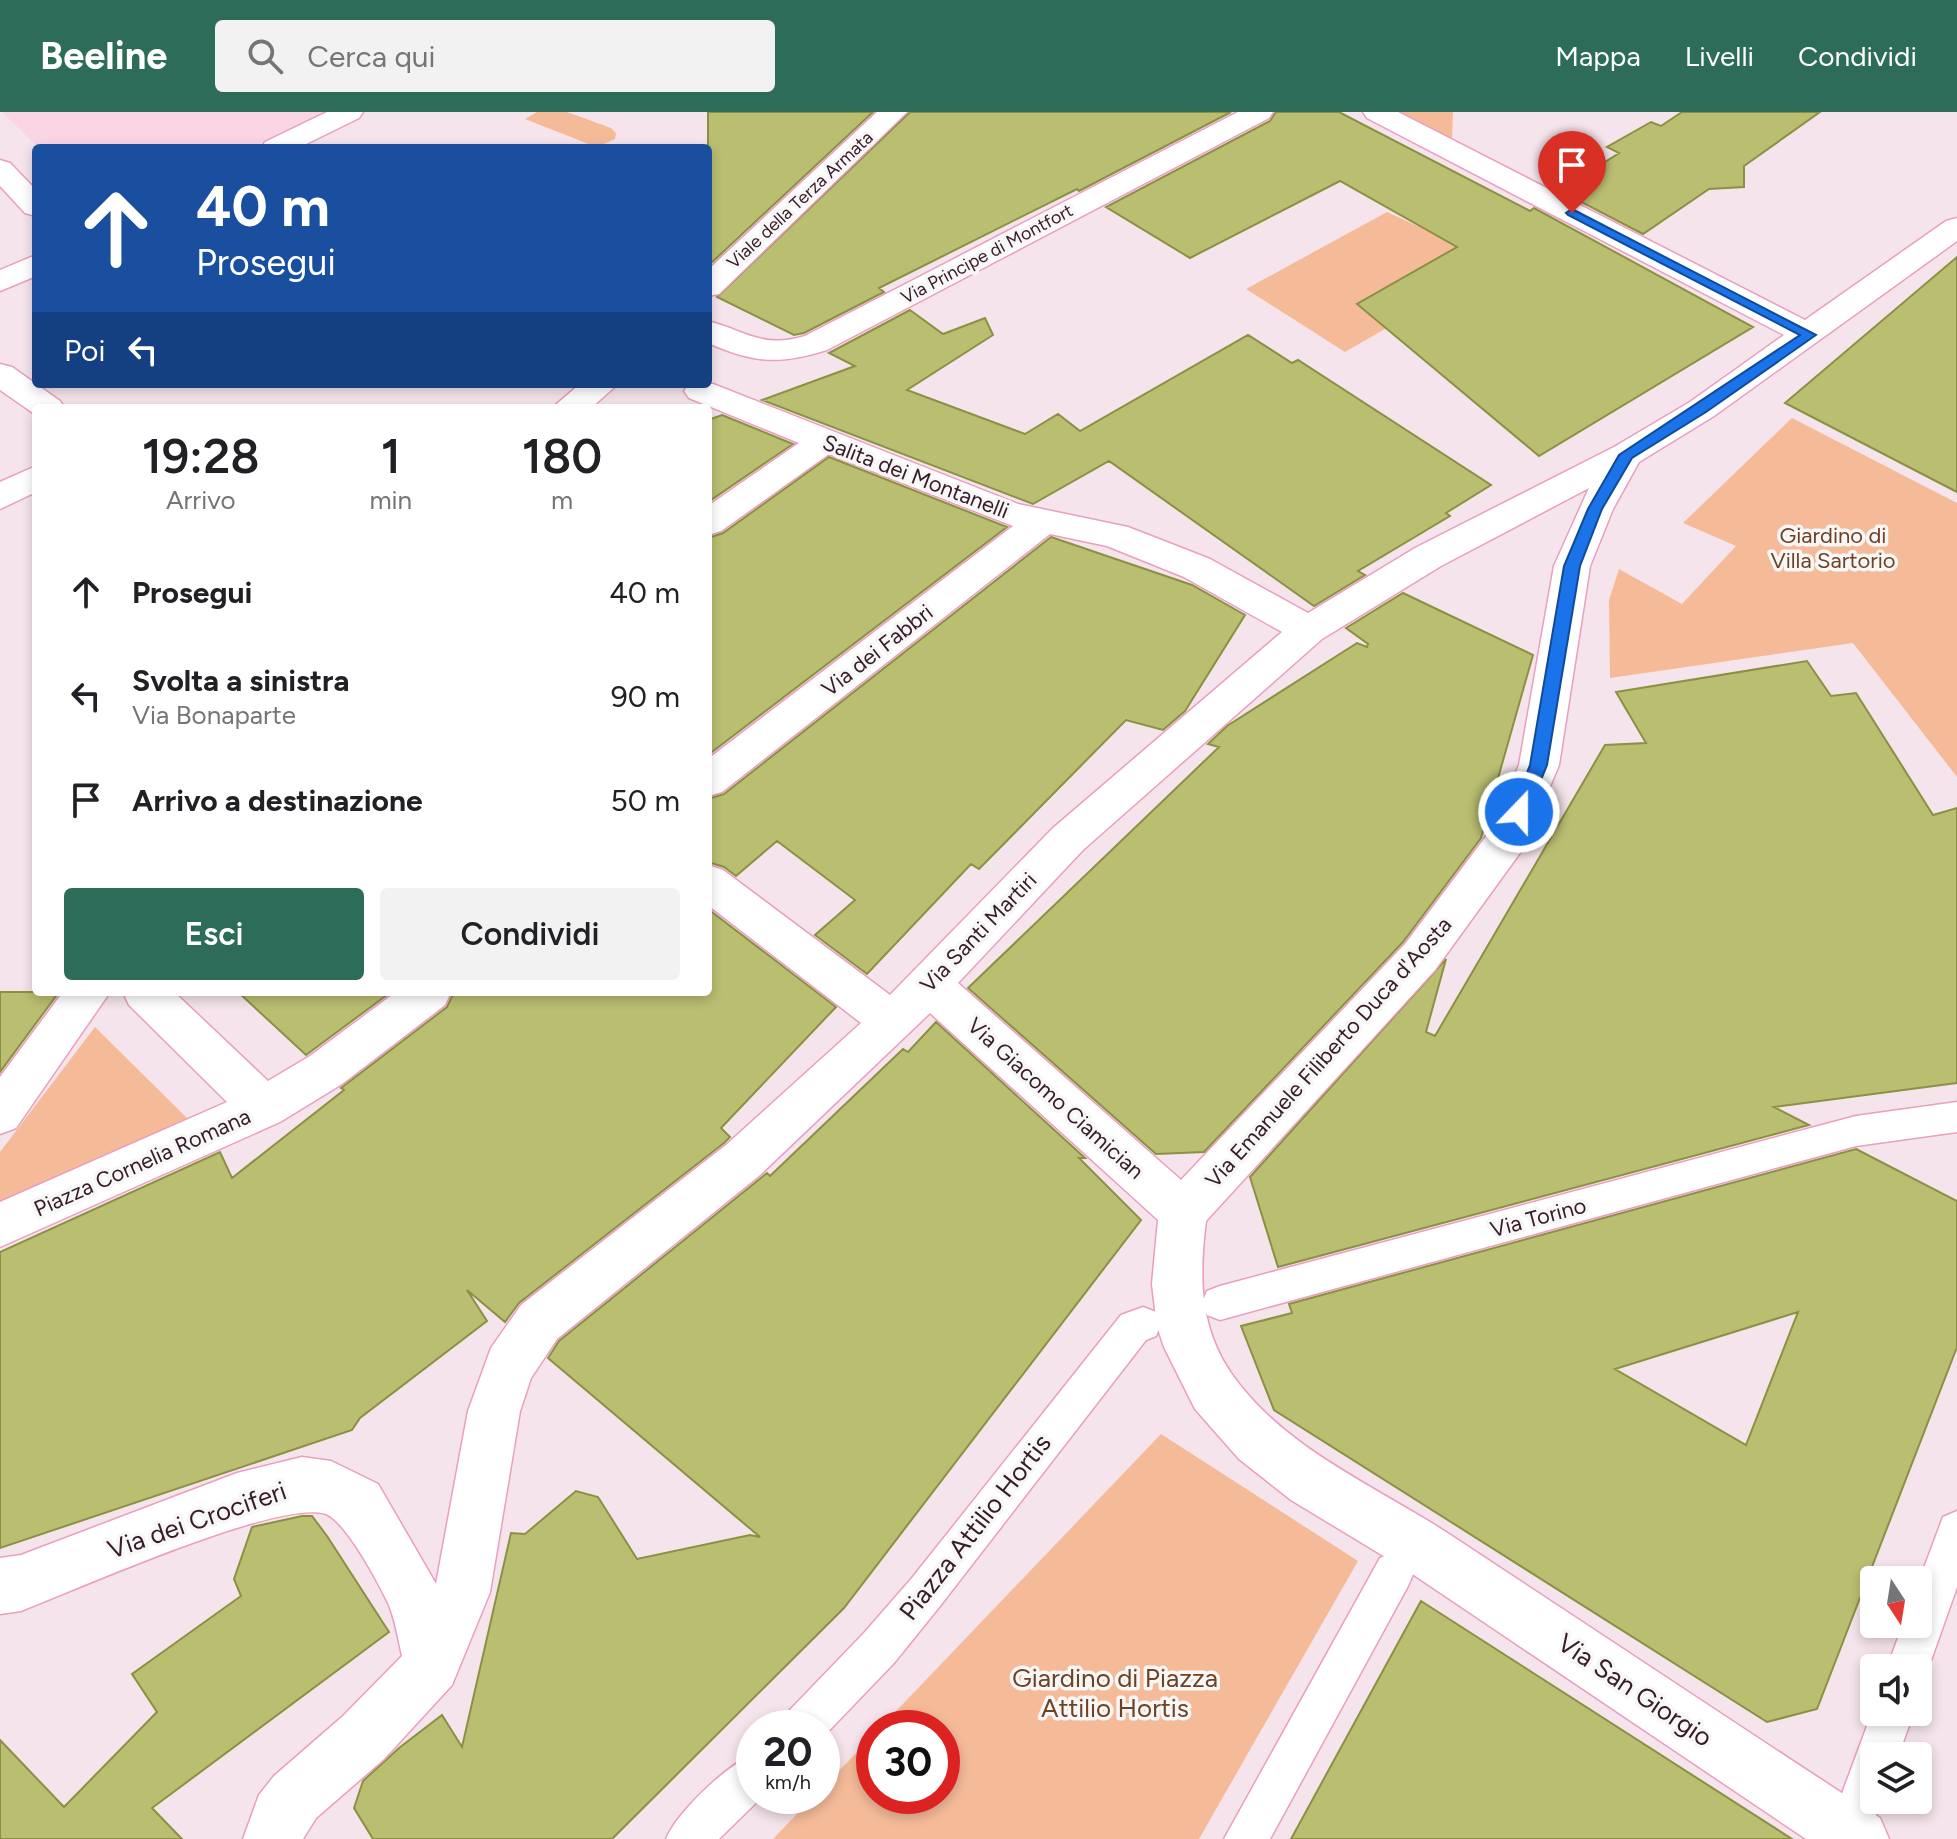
<!DOCTYPE html>
<html lang="it">
<style>
body{margin:0;font-family:Figtree,sans-serif;background:#f2f2f2;color:#202124;height:100vh;display:flex;flex-direction:column;font-size:30px;white-space:nowrap}
*{box-sizing:border-box;margin:0}
p{font-size:26px;color:#757577}
.icon{flex:none;width:44px;height:44px;fill:none;stroke:currentColor;stroke-width:2;stroke-linecap:round;stroke-linejoin:round}
.map{position:relative;flex:1;overflow:hidden}
.side{position:absolute;left:32px;top:292px;width:680px;height:592px;display:flex;flex-direction:column;background:#fff;border-radius:8px;box-shadow:0 4px 12px #0003}
.side>*{flex:none}
.hud{position:absolute;left:32px;top:32px;width:680px;height:244px;border-radius:8px;box-shadow:0 4px 12px #0003;background:#1a4fa0;color:#fff;overflow:hidden}
.needle{width:52px;rotate:168deg}
.controls{position:absolute;left:1860px;top:1454px;display:grid;gap:16px}
.controls a{display:grid;place-items:center;width:72px;height:72px;border-radius:8px;background:#fff;box-shadow:0 4px 12px #0003;font-size:40px}
.speed{position:absolute;left:736px;top:1598px;display:flex;gap:16px;font-size:40px;font-weight:700;text-align:center}
.speed>*{display:grid;place-content:center;width:104px;height:104px;border-radius:50%;background:#fff;box-shadow:0 4px 12px #0003;line-height:1}
.speed small{font-size:20px;font-weight:400}
.speed .limit{border:12px solid #d22;background:#fff;color:#111}
.pin{position:absolute;display:grid;place-items:center;width:68px;height:68px;color:#fff;margin:-82px -34px;border-radius:50% 50% 50% 0;rotate:-45deg;box-shadow:0 0 8px #0007}
.pin .icon{rotate:45deg}
.me{position:absolute;width:88px;margin:-44px;rotate:22deg;stroke-linejoin:round;filter:drop-shadow(0 0 6px #0008)}
.turn{display:flex;align-items:center;gap:28px;height:168px;padding:0 32px;font-size:36px}
.turn .icon{width:104px;height:104px;stroke-width:2.5}
.turn b{display:block;font-size:56px;line-height:68px}
.then{display:flex;align-items:center;height:76px;padding:0 32px;background:#0003;gap:16px;font-size:30px}
.eta{display:flex;justify-content:space-evenly;align-items:center;height:136px;text-align:center}
.eta b{font-size:48px;font-weight:600;line-height:56px}
.primary-button{display:flex;gap:16px;margin-top:auto;padding:16px 32px}
.primary-button a{flex:1;height:92px;border-radius:8px;background:#2c6c59;color:#fff;font-size:32px;font-weight:600;line-height:92px;text-align:center}
.primary-button a+a{background:#f2f2f2;color:#202124}
ul{padding:0;list-style:none}
li{display:flex;align-items:center;gap:24px;height:104px;padding:0 32px}
li div{flex:1}
li b{display:block;font-size:30px}
li em{font-style:normal}
header{display:flex;align-items:center;gap:48px;box-sizing:border-box;height:112px;padding:0 40px;background:#2c6c59;color:#fff}
header strong{font-size:38px}
nav{display:flex;gap:44px;margin-inline-start:auto;font-size:28px}
.search{width:560px;height:72px;background:#f2f2f2;display:flex;align-items:center;gap:20px;box-sizing:border-box;padding:0 28px;border-radius:8px;color:#757577;font-size:30px}
.map>svg:first-child{display:block}
.built{fill:#fad6e5}
.green{fill:#f5bb99}
.building{fill:#babe71;stroke:#8c9043;stroke-width:2;fill-rule:evenodd}
.lines{fill:none;stroke-linecap:round;stroke-linejoin:round}
.pedestrian-casing{stroke:#eb9ec0;stroke-width:3}
.minor-casing{stroke:#eb9ec0;stroke-width:3}
.pedestrian{fill:#fff;fill-rule:evenodd}
.minor{fill:#fff;fill-rule:evenodd}
.route{fill:#1a73e8;stroke:#114b97;stroke-width:2}
.labels{text-anchor:middle;stroke-width:7;stroke-linejoin:round;paint-order:stroke}
.far-street-label{font-size:18px;fill:#381b29;stroke:#f7f7f7}
.street-label{font-size:22px;fill:#381b29;stroke:#f7f7f7}
.park-label{font-size:22px;fill:#714123;stroke:#f7f7f7}
.near-street-label{font-size:26px;fill:#381b29;stroke:#f7f7f7}
.near-park-label{font-size:26px;fill:#714123;stroke:#f7f7f7}
</style>
<header>
<strong>Beeline</strong>
<div class="search"><svg class="icon" aria-label="search" viewBox="0 0 24 24"><circle cx="10" cy="10" r="6"/><path d="M15 15l6 6"/></svg>Cerca qui</div>
<nav><a>Mappa</a><a>Livelli</a><a>Condividi</a></nav>
</header>
<div class="map">
<svg width="1957" height="1727" viewBox="0 0 1957 1727">
<rect width="100%" height="100%" fill="#f5e4eb"/>
<path class="built" d="M2 0H331L248 36H39Z"/>
<path class="green" d="M537 0H567L611 16 616 21 615 27 602 33H591L525 7Z
M1401 0H1453L1452 27Z
M1387 100 1433 121 1446 114 1492 155 1345 240 1246 177Z
M1792 306 1957 391V665L1853 531 1610 566 1609 488 1619 457 1682 492 1736 434 1683 411Z
M95 915 189 1008 0 1095V1040Z
M1161 1322 1358 1449 1199 1727H773L814 1684H822V1676L874 1623V1684H942V1616H880Z"/>
<path class="building" d="M708 0H873L708 154Z
M910 0H1231L1079 79 1077 77 879 176 884 180 804 221 794 223 717 185Z
M1276 0H1339L1530 99 1534 96 1753 215 1539 344 1357 192 1457 135 1340 69 1190 146 1106 95 1270 9Z
M1682 0H1820L1744 54V75L1709 77 1643 122 1560 79 1619 41 1607 35 1651 10 1661 14Z
M1957 145V380L1785 291Z
M910 198 943 222 985 206 993 223 907 278 1025 322 1058 302 1080 319 1248 223 1292 251 1298 248 1491 373 1446 401 1450 404 1358 459 1365 463 1314 494 1109 349 1033 392 762 288 855 254 829 241Z
M722 303 793 332 708 390V308Z
M829 345 1007 415 708 643V426L723 421Z
M1051 425 1192 473 1245 503 1185 599 1163 618 1126 608 979 757 971 752 867 862 815 823 855 788 777 729 736 764 724 755 708 750V687L724 682Z
M1403 481 1533 543 1481 726 1403 830 1204 1040 1156 1042 968 876 1219 635 1208 632 1227 614 1357 531 1367 535 1368 532 1346 516Z
M1807 549 1831 584 1856 581 1933 703 1957 696V971L1774 995 1809 1013 1278 1155 1250 1065 1446 847 1426 920 1435 924 1605 633 1646 631 1616 580Z
M708 797 836 895 721 1016 730 1025 724 1031 519 1191 505 1210 467 1178 487 1209 360 1306 352 1318 0 1436V1140L220 1040 232 1066 344 978 341 976 447 895 454 880H708Z
M0 880H59L0 960Z
M238 880H391L306 943Z
M936 910 1085 1046H1079L1141 1108 844 1496 612 1727H373L354 1696 363 1669 399 1636 442 1603 462 1635 511 1421 525 1422 576 1379 598 1385 637 1447 750 1423 760 1425 548 1246 559 1229 767 1061 770 1064 903 937 908 940Z
M1856 1037 1957 1089V1235L1817 1597 1767 1610 1274 1298 1241 1214 1292 1201 1289 1192ZM1798 1200 1746 1333 1615 1257Z
M302 1404H312L327 1424 389 1520 152 1696 182 1727H0V1628L64 1695 157 1600 132 1562 241 1484 234 1467 252 1415Z
M1421 1489 1792 1727H1291Z"/>
<g class="lines">
<defs>
<path id="pedestrian" d="M1957 990V1020L1856 1034 1220 1208 1207 1203 1202 1191 1207 1179 1220 1174 1856 1004Z
M1143 1195 1156 1200 1161 1212 1156 1224 1146 1228 940 1494 894 1551 822 1626V1616H781L787 1601 864 1521 912 1466 1121 1203Z
M1957 1399V1475L1923 1571 1918 1573V1556H1887L1903 1512H1918V1472L1943 1405Z
M1394 1440 1408 1446 1414 1460 1408 1474 1270 1727H1224L1380 1446Z
M1874 1595V1600H1914L1898 1644H1874V1688H1883L1877 1702 1862 1709 1847 1702 1840 1687Z
M754 1642V1684H763L719 1727H666C677 1700 727 1653 754 1642Z"/>
<path id="minor" d="M327 0H363L359 6 298 36H261L265 30Z
M877 0H907L719 182 708 184V158Z
M1238 0H1273L1269 6 827 238C779 253 754 251 708 231V209C746 219 763 237 805 224Z
M1363 0H1398L1805 208 1946 109 1957 106V129L1714 304 1639 350 1613 397 1590 454 1559 653 1525 734 1435 858 1206 1109C1199 1163 1199 1214 1231 1261 1284 1337 1374 1373 1449 1422 1593 1517 1736 1612 1880 1706L1889 1727H1806L1405 1457 1291 1388 1239 1347 1195 1297 1164 1235 1157 1214 1152 1172 1158 1108 930 901 760 1063 557 1227 531 1266 520 1299 490 1480 452 1573 384 1647 316 1706 303 1727H243L259 1683 274 1664 342 1605 402 1544C398 1526 395 1507 388 1491 378 1470 346 1410 326 1402 281 1386 75 1478 21 1499L0 1502V1446L21 1443 237 1361 302 1345 331 1349 378 1372 436 1472 468 1299 491 1236 521 1193 726 1033 861 911 708 793V753L723 758 890 883 1053 716 1282 520 1184 465 1107 434 1050 422 722 680 708 684V647L1013 414 829 342 721 419 708 423V394L799 331 689 286 684 279 689 272H713L1018 392 1128 415 1210 447 1308 501 1415 436 1614 335 1690 290 1784 223 1367 6ZM1589 376 1554 454 1519 653 1493 715 1405 832 1181 1068 958 871 1083 738 1322 527 1441 454Z
M0 48 10 51 36 78V104L25 101 0 74Z
M36 143V164L0 179V158Z
M0 252 12 255 60 289 65 296H36V303L0 278Z
M580 272H618L591 296H552Z
M36 354V380L0 397V370Z
M63 880H110L16 1016 0 1022V965Z
M123 880H174L268 969 310 944 396 880H451L445 893 342 972 280 1010 0 1135V1090L227 990 129 893Z"/>
</defs>
<use href="#pedestrian" class="pedestrian-casing"/>
<use href="#minor" class="minor-casing"/>
<use href="#pedestrian" class="pedestrian"/>
<use href="#minor" class="minor"/>
</g>
<path class="route" d="M1572 97 1816 223 1706 300 1632 346 1602 397 1580 454 1547 653 1528 700 1519 706 1511 700 1530 653 1564 454 1588 397 1619 343 1800 223 1568 103 1566 101Z"/>
<g class="labels">
<g class="far-street-label">
<text transform="translate(800 88) rotate(-43)" y="6">Viale della Terza Armata</text>
<text transform="translate(987 142) rotate(-28)" y="6">Via Principe di Montfort</text>
</g>
<g class="street-label">
<text transform="translate(916 364) rotate(21)" y="8">Salita dei Montanelli</text>
<text transform="translate(877 538) rotate(-38)" y="8">Via dei Fabbri</text>
<text transform="translate(978 820) rotate(-46)" y="8">Via Santi Martiri</text>
<text transform="translate(1328 940) rotate(-48)" y="8">Via Emanuele Filiberto Duca d'Aosta</text>
<text transform="translate(1056 986) rotate(42)" y="8">Via Giacomo Ciamician</text>
<text transform="translate(142 1050) rotate(-24)" y="8">Piazza Cornelia Romana</text>
<text transform="translate(1538 1105) rotate(-15)" y="8">Via Torino</text>
</g>
<g class="park-label">
<text x="1833" y="431">Giardino di<tspan x="1833" dy="25">Villa Sartorio</tspan></text>
</g>
<g class="near-street-label">
<text transform="translate(197 1408) rotate(-19)" y="9">Via dei Crociferi</text>
<text transform="translate(975 1415) rotate(-52)" y="9">Piazza Attilio Hortis</text>
<text transform="translate(1635 1578) rotate(34)" y="9">Via San Giorgio</text>
</g>
<g class="near-park-label">
<text x="1115" y="1575">Giardino di Piazza<tspan x="1115" dy="30">Attilio Hortis</tspan></text>
</g>
</g>
</svg>
<div class="controls">
<a><svg class="needle" viewBox="-14 -14 28 28"><path d="M0-13l5 13h-10z" fill="#e53935"/><path d="M0 13l5-13h-10z" fill="#757577"/></svg></a>
<a><svg class="icon" aria-label="sound" viewBox="0 0 24 24"><path d="M4 9h4l5-4v14l-5-4H4zM17 9q2 3 0 6"/></svg></a>
<a><svg class="icon" aria-label="layers" viewBox="0 0 24 24"><path d="M12 4l9 5-9 5-9-5zM3 14l9 5 9-5"/></svg></a>
</div>
<div class="speed"><div>20<small>km/h</small></div><div class="limit">30</div></div>
<div class="pin" style="left:1572px;top:101px;background:#d93025"><svg class="icon" aria-label="arrive" viewBox="0 0 24 24"><path d="M6 21V4h12l-3 4 3 4H6"/></svg></div>
<svg class="me" style="left:1519px;top:700px" viewBox="-20 -20 40 40"><circle r="17" fill="#1a73e8" stroke="#fff" stroke-width="3"/><path d="M0-11L8 9 0 5-8 9z" fill="#fff"/></svg>
<div class="hud">
<div class="turn"><svg class="icon" aria-label="ahead" viewBox="0 0 24 24"><path d="M12 20V5M6 11l6-6 6 6"/></svg><div><b>40 m</b>Prosegui</div></div>
<div class="then">Poi<svg class="icon" aria-label="left" viewBox="0 0 24 24"><path d="M17 20v-9H6M10 6l-5 5 5 5"/></svg></div>
</div>
<section class="side">
<div class="eta">
<div><b>19:28</b><p>Arrivo</p></div>
<div><b>1</b><p>min</p></div>
<div><b>180</b><p>m</p></div>
</div>
<ul>
<li><svg class="icon" aria-label="ahead" viewBox="0 0 24 24"><path d="M12 20V5M6 11l6-6 6 6"/></svg><div><b>Prosegui</b></div><em>40 m</em></li>
<li><svg class="icon" aria-label="left" viewBox="0 0 24 24"><path d="M17 20v-9H6M10 6l-5 5 5 5"/></svg><div><b>Svolta a sinistra</b><p>Via Bonaparte</p></div><em>90 m</em></li>
<li><svg class="icon" aria-label="arrive" viewBox="0 0 24 24"><path d="M6 21V4h12l-3 4 3 4H6"/></svg><div><b>Arrivo a destinazione</b></div><em>50 m</em></li>
</ul>
<div class="primary-button"><a>Esci</a><a>Condividi</a></div>
</section>
</div>
